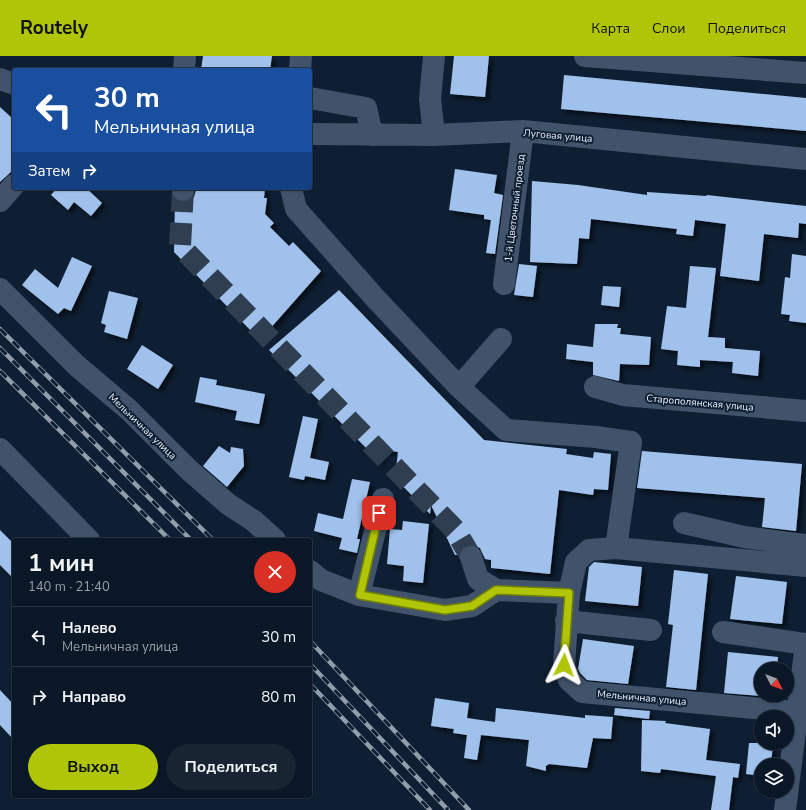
<!DOCTYPE html>
<html lang="ru">
<meta charset="utf-8">
<style>
body{margin:0;font-family:"Nunito Sans",sans-serif;background:#182432;color:#f1f3f6;height:100vh;display:flex;flex-direction:column;font-size:15px;white-space:nowrap}
*{box-sizing:border-box;margin:0}
p{font-size:13px;color:#999fa7}
.icon{flex:none;width:22px;height:22px;fill:none;stroke:currentColor;stroke-width:2;stroke-linecap:round;stroke-linejoin:round}
.map{position:relative;flex:1;overflow:hidden}
.side{position:absolute;left:12px;top:482px;width:300px;height:260px;display:flex;flex-direction:column;background:#0a1726;border-radius:4px;box-shadow:0 1px 3px #0004,0 0 0 1px #2a3643}
.side>*{flex:none}
.hud{position:absolute;left:12px;top:12px;width:300px;height:122px;border-radius:4px;box-shadow:0 1px 3px #0004,0 0 0 1px #2a3643;background:#1a4fa0;color:#fff;overflow:hidden}
.needle{width:26px;rotate:132deg}
.buttons{position:absolute;left:754px;top:606px;display:grid;gap:8px}
.buttons a{display:grid;place-items:center;width:40px;height:40px;border-radius:50%;background:#0a1726;box-shadow:0 1px 3px #0004,0 0 0 1px #2a3643;font-size:20px}
.pin{position:absolute;display:grid;place-items:center;width:34px;height:34px;color:#fff;margin:-17px;border-radius:8px;box-shadow:0 2px 6px #0006}
.me{position:absolute;width:44px;margin:-22px;rotate:3deg;stroke-linejoin:round;filter:drop-shadow(0 0 3px #0008)}
.turn{display:flex;align-items:center;gap:14px;height:84px;padding:0 16px;font-size:18px}
.turn .icon{width:52px;height:52px;stroke-width:2.5}
.turn b{display:block;font-size:28px;line-height:34px}
.then{display:flex;align-items:center;height:38px;padding:0 16px;background:#0003;gap:8px;font-size:15px}
.round{display:grid;place-items:center;flex:none;width:42px;height:42px;border-radius:21px;background:#182432}
.summary{display:flex;align-items:center;justify-content:space-between;height:68px;padding:0 16px}
h1{font-size:24px;font-weight:700;line-height:30px}
.cta{display:flex;gap:8px;margin-top:auto;padding:8px 16px}
.cta a{flex:1;height:46px;border-radius:24px;background:#afc506;color:#111;font-size:16px;font-weight:700;line-height:46px;text-align:center}
.cta a+a{background:#182432;color:#f1f3f6}
ul{padding:0;list-style:none}
li{display:flex;align-items:center;gap:12px;height:60px;padding:0 16px;border-top:1px solid #2a3643}
li div{flex:1}
li b{display:block;font-size:15px}
li em{font-style:normal}
header{display:flex;align-items:center;gap:24px;box-sizing:border-box;height:56px;padding:0 20px;background:#afc506;color:#111}
header strong{font-size:19px}
nav{display:flex;gap:22px;margin-inline-start:auto;font-size:14px}
.map>svg:first-child{display:block}
.building{fill:#a0c1eb;filter:url(#shadow)}
.lines{fill:none;stroke-linecap:round;stroke-linejoin:round}
.minor-tunnel{stroke:#2f3f51;stroke-width:22;stroke-dasharray:22 11;stroke-linecap:butt}
.minor{stroke:#40536a;stroke-width:22}
.rail-casing{stroke:#919dab;stroke-width:4.5}
.rail{stroke:#0e1f33;stroke-width:3;stroke-dasharray:9;stroke-linecap:butt}
.route-casing{stroke:#728004;stroke-width:10}
.route{stroke:#afc506;stroke-width:7}
.labels{text-anchor:middle;stroke-width:4;stroke-linejoin:round;paint-order:stroke}
.street-label{font-size:10px;fill:#eaf3fe;stroke:#0e1f33}
</style>
<header>
<strong>Routely</strong>
<nav><a>Карта</a><a>Слои</a><a>Поделиться</a></nav>
</header>
<div class="map">
<svg width="806" height="754" viewBox="0 0 806 754">
<defs>
<filter id="shadow"><feDropShadow dx="3.5" dy="3.5" stdDeviation="2" flood-color="#0009"/></filter>
</defs>
<rect width="100%" height="100%" fill="#0e1f33"/>
<path class="building" d="M203 0H272L270 14H201Z
M454 0H489L485 41 450 38Z
M564 19 806 42V75L561 53Z
M0 51 14 64V113L0 126Z
M455 113 497 119 494 137 503 139 495 198 486 197 491 164 484 163V159L449 154Z
M532 125 578 129 647 139V136L706 140 707 139 806 150V168L799 167 798 182 764 178 759 225 720 220 726 168 695 164 693 180 676 178 677 173 591 163 589 183 579 182 577 208 530 206Z
M57 132H86L102 147 91 160 74 146 68 154 51 139Z
M225 132H265L264 142H267L265 158 274 167 270 171 289 190 293 186 321 215 260 284 174 196 175 143 183 146 189 145 194 141 196 134Z
M792 198 806 200V267L789 265 790 259 781 258 785 221 790 222Z
M72 201 92 210 71 255 64 252 58 258 22 229 35 213 58 232Z
M519 208 537 210 533 241 514 239Z
M690 210 716 212 708 281 725 282V292L760 295 758 320 732 317 733 306 700 304V311L677 309 678 295 661 293 667 250 686 252Z
M603 230 621 231 619 251 601 249Z
M339 234 484 384 567 393 566 398 593 402 594 396 611 398 608 434 594 433 593 439 559 434 550 518 491 512V504L485 503 480 492 473 489H467L462 493 459 499H455L431 449 430 458 395 422 398 396 384 394 381 407 269 294Z
M109 235 138 242 127 283 104 276 106 269 101 267Z
M595 268H618L617 272H621L620 278 651 281 649 309 620 308 619 325 593 319V306L566 303 567 288 593 291Z
M142 289 173 309 158 333 127 313Z
M200 321 217 324 216 329 265 338 259 368 235 364 237 355 195 346Z
M303 360 318 363 310 402 329 406 325 424 305 420 304 424 289 421Z
M219 390 230 397 231 391 243 393 244 410 227 431 203 410Z
M642 395 802 408 796 475 762 471 765 442 637 432Z
M352 423 370 426 357 483H360L357 497 339 493 342 482 314 475 318 457 343 463Z
M403 465 429 468 423 527 403 525 404 510 387 508 390 473 402 474Z
M0 474 14 488V523L0 509Z
M594 506 642 511 638 550 585 545 589 511Z
M674 514 708 518 696 634 666 631 673 569 668 568Z
M736 520 787 526 782 568 730 563Z
M583 583 634 590 628 628 587 624 580 617 578 613Z
M728 596 778 601 777 613H761V639H774V641L724 637Z
M0 634 14 649V684L0 669Z
M435 642 469 647 467 662 495 666 496 652 585 662V659L613 661 611 683 593 682 587 712 549 708 546 710V715L526 710 529 684 481 679 477 704 464 702 467 679 453 677 454 673 431 670Z
M615 652 650 655 649 663 614 659Z
M642 664 666 665 665 667 710 673 706 704 740 708 738 722 733 721 729 754H711L716 720 661 713 660 717 641 715Z
M749 687H773L771 709H761V720L746 718Z"/>
<g class="lines">
<path class="minor-tunnel" d="M183 134 180 190 455 474 471 501"/>
<path class="minor" d="M434 0 430 43 434 79
M585 0 806 17
M184 14 185 0
M300 14 301 0
M0 23 14 28
M310 42 366 52 372 79
M310 78 434 79 523 75 806 103
M291 132 296 153 376 243 459 331 506 374 596 381 631 386 616 492
M183 134V132
M0 145 14 129
M504 228 523 75
M0 233 76 309 129 354 189 414 228 448 254 465 275 484
M459 331 501 283
M595 331 623 339 806 355
M0 393 89 484
M684 467 744 481 806 489
M471 501 478 523 496 534
M806 510 616 492 589 494 576 506 569 537 564 609 569 624 582 636 806 657
M310 515 321 524 359 539 445 554 472 550 496 534 569 537
M359 539 383 443
M566 565 651 574
M723 576 806 588
M785 754 806 588"/>
<defs>
<path id="rail" d="M0 273 213 484
M0 292 191 484
M0 315 170 484
M310 585 469 754
M310 608 448 754
M310 628 430 754"/>
</defs>
<use href="#rail" class="rail-casing"/>
<use href="#rail" class="rail"/>
</g>
<g class="lines">
<defs>
<path id="route" d="M379 457 360 539 445 554 472 550 496 534 569 537 564 609"/>
</defs>
<use href="#route" class="route-casing"/>
<use href="#route" class="route"/>
</g>
<g class="labels">
<g class="street-label">
<text transform="translate(558 79) rotate(5)" y="4">Луговая улица</text>
<text transform="translate(514 152) rotate(-83)" y="4">1-й Цветочный проезд</text>
<text transform="translate(700 346) rotate(5)" y="4">Старополянская улица</text>
<text transform="translate(143 370) rotate(44)" y="4">Мельничная улица</text>
<text transform="translate(642 641) rotate(5)" y="4">Мельничная улица</text>
</g>
</g>
</svg>
<div class="buttons">
<a><svg class="needle" viewBox="-14 -14 28 28"><path d="M0-13l5 13h-10z" fill="#e53935"/><path d="M0 13l5-13h-10z" fill="#999fa7"/></svg></a>
<a><svg class="icon" aria-label="sound" viewBox="0 0 24 24"><path d="M4 9h4l5-4v14l-5-4H4zM17 9q2 3 0 6"/></svg></a>
<a><svg class="icon" aria-label="layers" viewBox="0 0 24 24"><path d="M12 4l9 5-9 5-9-5zM3 14l9 5 9-5"/></svg></a>
</div>
<div class="pin" style="left:379px;top:457px;background:#d93025"><svg class="icon" aria-label="arrive" viewBox="0 0 24 24"><path d="M6 21V4h12l-3 4 3 4H6"/></svg></div>
<svg class="me" style="left:564px;top:609px" viewBox="-20 -20 40 40"><path d="M0-17L14 15 0 8-14 15z" fill="#afc506" stroke="#fff" stroke-width="4"/></svg>
<div class="hud">
<div class="turn"><svg class="icon" aria-label="left" viewBox="0 0 24 24"><path d="M17 20v-9H6M10 6l-5 5 5 5"/></svg><div><b>30 m</b>Мельничная улица</div></div>
<div class="then">Затем<svg class="icon" aria-label="right" viewBox="0 0 24 24"><path d="M7 20v-9h11M14 6l5 5-5 5"/></svg></div>
</div>
<section class="side">
<div class="summary"><div><h1>1 мин</h1><p>140 m · 21:40</p></div><a class="round" style="background:#d93025;color:#fff"><svg class="icon" aria-label="close" viewBox="0 0 24 24"><path d="M6 6l12 12M18 6L6 18"/></svg></a></div>
<ul>
<li><svg class="icon" aria-label="left" viewBox="0 0 24 24"><path d="M17 20v-9H6M10 6l-5 5 5 5"/></svg><div><b>Налево</b><p>Мельничная улица</p></div><em>30 m</em></li>
<li><svg class="icon" aria-label="right" viewBox="0 0 24 24"><path d="M7 20v-9h11M14 6l5 5-5 5"/></svg><div><b>Направо</b></div><em>80 m</em></li>
</ul>
<div class="cta"><a>Выход</a><a>Поделиться</a></div>
</section>
</div>
